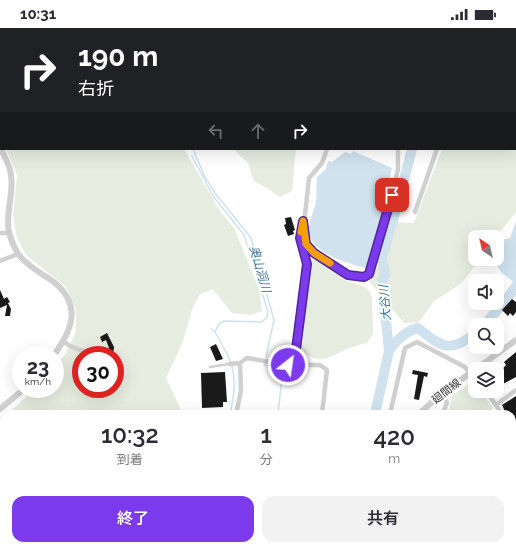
<!DOCTYPE html>
<html lang="ja">
<meta charset="utf-8">
<style>
body{margin:0;font-family:Raleway,"Noto Sans JP",sans-serif;background:#f2f2f3;color:#2b2b33;height:100vh;display:flex;flex-direction:column;font-size:15px;white-space:nowrap}
*{box-sizing:border-box;margin:0}
p{font-size:13px;color:#7c7c81}
.icon{flex:none;width:22px;height:22px;fill:none;stroke:currentColor;stroke-width:2;stroke-linecap:round;stroke-linejoin:round}
.map{position:relative;flex:1;overflow:hidden}
.details{position:absolute;left:0px;top:382px;width:516px;height:140px;display:flex;flex-direction:column;background:#fff;border-radius:12px 12px 0 0;box-shadow:0 4px 16px #0002}
.details>*{flex:none}
.guide{position:absolute;left:0px;top:0px;width:516px;height:122px;box-shadow:0 4px 16px #0002;background:#202124;color:#fff;overflow:hidden}
.needle{width:26px;rotate:325deg}
.fabs{position:absolute;left:468px;top:202px;display:grid;gap:8px}
.fabs a{display:grid;place-items:center;width:36px;height:36px;border-radius:8px;background:#fff;box-shadow:0 4px 16px #0002;font-size:20px}
.speed{position:absolute;left:12px;top:318px;display:flex;gap:8px;font-size:20px;font-weight:700;text-align:center}
.speed>*{display:grid;place-content:center;width:52px;height:52px;border-radius:50%;background:#fff;box-shadow:0 4px 16px #0002;line-height:1}
.speed small{font-size:10px;font-weight:400}
.speed .limit{border:6px solid #d22;background:#fff;color:#111}
.pin{position:absolute;display:grid;place-items:center;width:34px;height:34px;color:#fff;margin:-17px;border-radius:8px;box-shadow:0 2px 6px #0006}
.me{position:absolute;width:44px;margin:-22px;rotate:30deg;stroke-linejoin:round;filter:drop-shadow(0 0 3px #0008)}
.turn{display:flex;align-items:center;gap:14px;height:84px;padding:0 12px;font-size:18px}
.turn .icon{width:52px;height:52px;stroke-width:2.5}
.turn b{display:block;font-size:28px;line-height:34px}
.lanes{display:flex;align-items:center;height:38px;padding:0 12px;background:#0003;justify-content:center;gap:20px;direction:ltr}
.lanes .off{opacity:.35}
.eta{display:flex;justify-content:space-evenly;align-items:center;height:68px;text-align:center}
.eta b{font-size:24px;font-weight:600;line-height:28px}
.primary-button{display:flex;gap:8px;margin-top:auto;padding:8px 12px}
.primary-button a{flex:1;height:46px;border-radius:12px;background:#7c3aed;color:#fff;font-size:16px;font-weight:600;line-height:46px;text-align:center}
.primary-button a+a{background:#f2f2f3;color:#2b2b33}
.status{display:flex;justify-content:space-between;align-items:center;height:28px;padding:0 20px;background:#fff;direction:ltr}
.status svg{height:11px;fill:currentColor}
.map>svg:first-child{display:block}
.green{fill:#e6ecdf;fill-rule:evenodd}
.water{fill:#cfe2ee}
.lines{fill:none;stroke-linecap:round;stroke-linejoin:round}
.stream{stroke:#cfe2ee;stroke-width:1.5}
.river{stroke:#cfe2ee;stroke-width:10}
.building{fill:#1a1a1a}
.service{stroke:#d0d0d0;stroke-width:2.5}
.minor{stroke:#d0d0d0;stroke-width:4.5}
.tertiary{stroke:#d0d0d0;stroke-width:6}
.route-casing{stroke:#51269a;stroke-width:10}
.route{stroke:#7c3aed;stroke-width:7}
.slow{stroke:#f59e0b;stroke-width:7}
.labels{text-anchor:middle;stroke-width:4;stroke-linejoin:round;paint-order:stroke}
.street-label{font-size:11px;fill:#333;stroke:#fff}
.water-label{font-size:12px;font-style:italic;fill:#3f7597;stroke:#fff}
</style>
<div class="status"><b>10:31</b><svg viewBox="0 0 49 12"><path d="M0 12V9h3v3zM5 12V6h3v6zM10 12V3h3v9zM15 12V0h3v12zM26 1h20v11H26zM47 4h2v5h-2z"/></svg></div>
<div class="map">
<svg width="516" height="522" viewBox="0 0 516 522">
<rect width="100%" height="100%" fill="#fff"/>
<path class="green" d="M6 0H367L6 1Z
M503 0H516V184L496 209H475V231H480L462 255 434 273 419 294 404 295 368 252 383 231 395 194 414 195 442 121H515V1Z
M6 121H184L220 183 234 200 259 261 262 283 251 287 232 285 213 261 200 266 192 282 182 316 166 350 183 386H7L35 361H55V338L65 327 76 304V282L66 259 26 227 17 210 13 187 17 147ZM81 327H115V361H81Z
M233 121H296L292 163 280 169 267 160 254 153 248 135Z
M315 231 323 233 347 253 365 259 370 264 372 270 373 306 367 315C362 316 357 317 352 319 333 326 319 341 302 321L309 236Z
M474 352 475 363H481L493 380 485 386H448L452 368Z
M4 388V518H86L83 522H0V390Z"/>
<path class="water" d="M353 123 392 140 385 179 366 240C349 236 311 225 309 204 308 195 314 183 316 174 317 166 316 157 317 149L326 141 328 133 332 134 345 124 351 126Z
M516 193V256L502 245 492 231H497V213L510 210Z"/>
<g class="lines">
<path class="stream" d="M49 0 50 1
M193 121 204 147 215 165 251 210 274 292 266 329
M192 128 213 168 244 207 268 284 267 289 262 294 224 293 219 296 215 304
M211 301 215 304C234 337 239 348 230 386
M264 337 283 340 278 386"/>
<path class="river" d="M463 1V0
M484 297 504 275 516 258
M389 323C394 314 407 302 418 300 441 319 451 326 475 305
M375 386 389 323 382 252C390 243 381 238 382 229L396 182 412 121
M317 522 319 518"/>
</g>
<path class="building" d="M291 189 295 202 293 203 294 206 288 208 284 197 286 196 285 190Z
M0 262 4 271 7 269 10 274 8 275 11 281 10 288H5L7 277 0 280Z
M512 271 516 274V284L513 288 510 285 508 288 502 282Z
M107 305 114 319 113 327H109V320L106 312 102 314 100 309Z
M216 316 223 331 216 333 210 319Z
M516 324V349L503 356 500 352 497 354V346L506 337 504 334Z
M413 342 428 345 427 349 424 348 419 372 414 371 418 347 412 346Z
M225 344 227 374H223V379L202 380 201 345Z
M516 368V399L512 393V386H506L502 377Z
M512 409 516 414V429L512 432Z
M512 442H516V461H512Z
M512 487H516V510H513Z"/>
<g class="lines">
<path class="service" d="M0 59H1
M210 339 229 336"/>
<path class="minor" d="M487 0 489 1
M405 1V0
M497 1 498 0
M415 184 437 121
M303 193 306 216 314 225 348 247 364 249 369 246 392 167 398 141V121
M0 205H10
M0 233 18 226
M64 314C77 323 86 324 101 324
M230 336 240 335 247 330 287 337H320L327 342 322 386
M294 337 307 235 299 210 305 187 309 150 322 135 327 121
M486 363 502 386
M496 377 516 362
M236 386 241 363 240 335
M390 386 405 320 417 314 465 339 470 345
M443 386 447 374 443 364
M512 401 516 407
M512 466H516
M421 518V522
M132 522 134 518
M198 522 199 518
M250 522 251 518
M305 522 308 518
M325 522 328 518
M358 522 359 518"/>
<path class="tertiary" d="M0 0 1 1
M0 69 1 67
M0 119C4 128 10 137 11 147 14 166 5 185 9 205 11 211 15 222 19 227 28 239 43 246 55 255 82 278 72 302 54 327
M476 341 516 312
M0 381 24 361
M419 386 443 364 475 342
M380 518V522"/>
</g>
<g class="lines">
<defs>
<path id="route" d="M288 337H294L307 236 300 210 303 193 306 216 314 225 348 247 364 249 369 246 392 167"/>
</defs>
<use href="#route" class="route-casing"/>
<use href="#route" class="route"/>
<path class="slow" d="M301 204 303 193 306 216 314 225 330 235"/>
</g>
<g class="labels">
<g class="street-label">
<text transform="translate(446 363) rotate(-38)" y="4">廻間線</text>
</g>
<g class="water-label">
<text transform="translate(260 241) rotate(74)" y="4">奥山洞川</text>
<text transform="translate(385 275) rotate(-95)" y="4">大谷川</text>
</g>
</g>
</svg>
<div class="fabs">
<a><svg class="needle" viewBox="-14 -14 28 28"><path d="M0-13l5 13h-10z" fill="#e53935"/><path d="M0 13l5-13h-10z" fill="#7c7c81"/></svg></a>
<a><svg class="icon" aria-label="sound" viewBox="0 0 24 24"><path d="M4 9h4l5-4v14l-5-4H4zM17 9q2 3 0 6"/></svg></a>
<a><svg class="icon" aria-label="search" viewBox="0 0 24 24"><circle cx="10" cy="10" r="6"/><path d="M15 15l6 6"/></svg></a>
<a><svg class="icon" aria-label="layers" viewBox="0 0 24 24"><path d="M12 4l9 5-9 5-9-5zM3 14l9 5 9-5"/></svg></a>
</div>
<div class="speed"><div>23<small>km/h</small></div><div class="limit">30</div></div>
<div class="pin" style="left:392px;top:167px;background:#d93025"><svg class="icon" aria-label="arrive" viewBox="0 0 24 24"><path d="M6 21V4h12l-3 4 3 4H6"/></svg></div>
<svg class="me" style="left:288px;top:337px" viewBox="-20 -20 40 40"><circle r="17" fill="#7c3aed" stroke="#fff" stroke-width="3"/><path d="M0-11L8 9 0 5-8 9z" fill="#fff"/></svg>
<div class="guide">
<div class="turn"><svg class="icon" aria-label="right" viewBox="0 0 24 24"><path d="M7 20v-9h11M14 6l5 5-5 5"/></svg><div><b>190 m</b>右折</div></div>
<div class="lanes"><svg class="icon off" aria-label="left" viewBox="0 0 24 24"><path d="M17 20v-9H6M10 6l-5 5 5 5"/></svg><svg class="icon off" aria-label="ahead" viewBox="0 0 24 24"><path d="M12 20V5M6 11l6-6 6 6"/></svg><svg class="icon" aria-label="right" viewBox="0 0 24 24"><path d="M7 20v-9h11M14 6l5 5-5 5"/></svg></div>
</div>
<section class="details">
<div class="eta">
<div><b>10:32</b><p>到着</p></div>
<div><b>1</b><p>分</p></div>
<div><b>420</b><p>m</p></div>
</div>
<div class="primary-button"><a>終了</a><a>共有</a></div>
</section>
</div>
